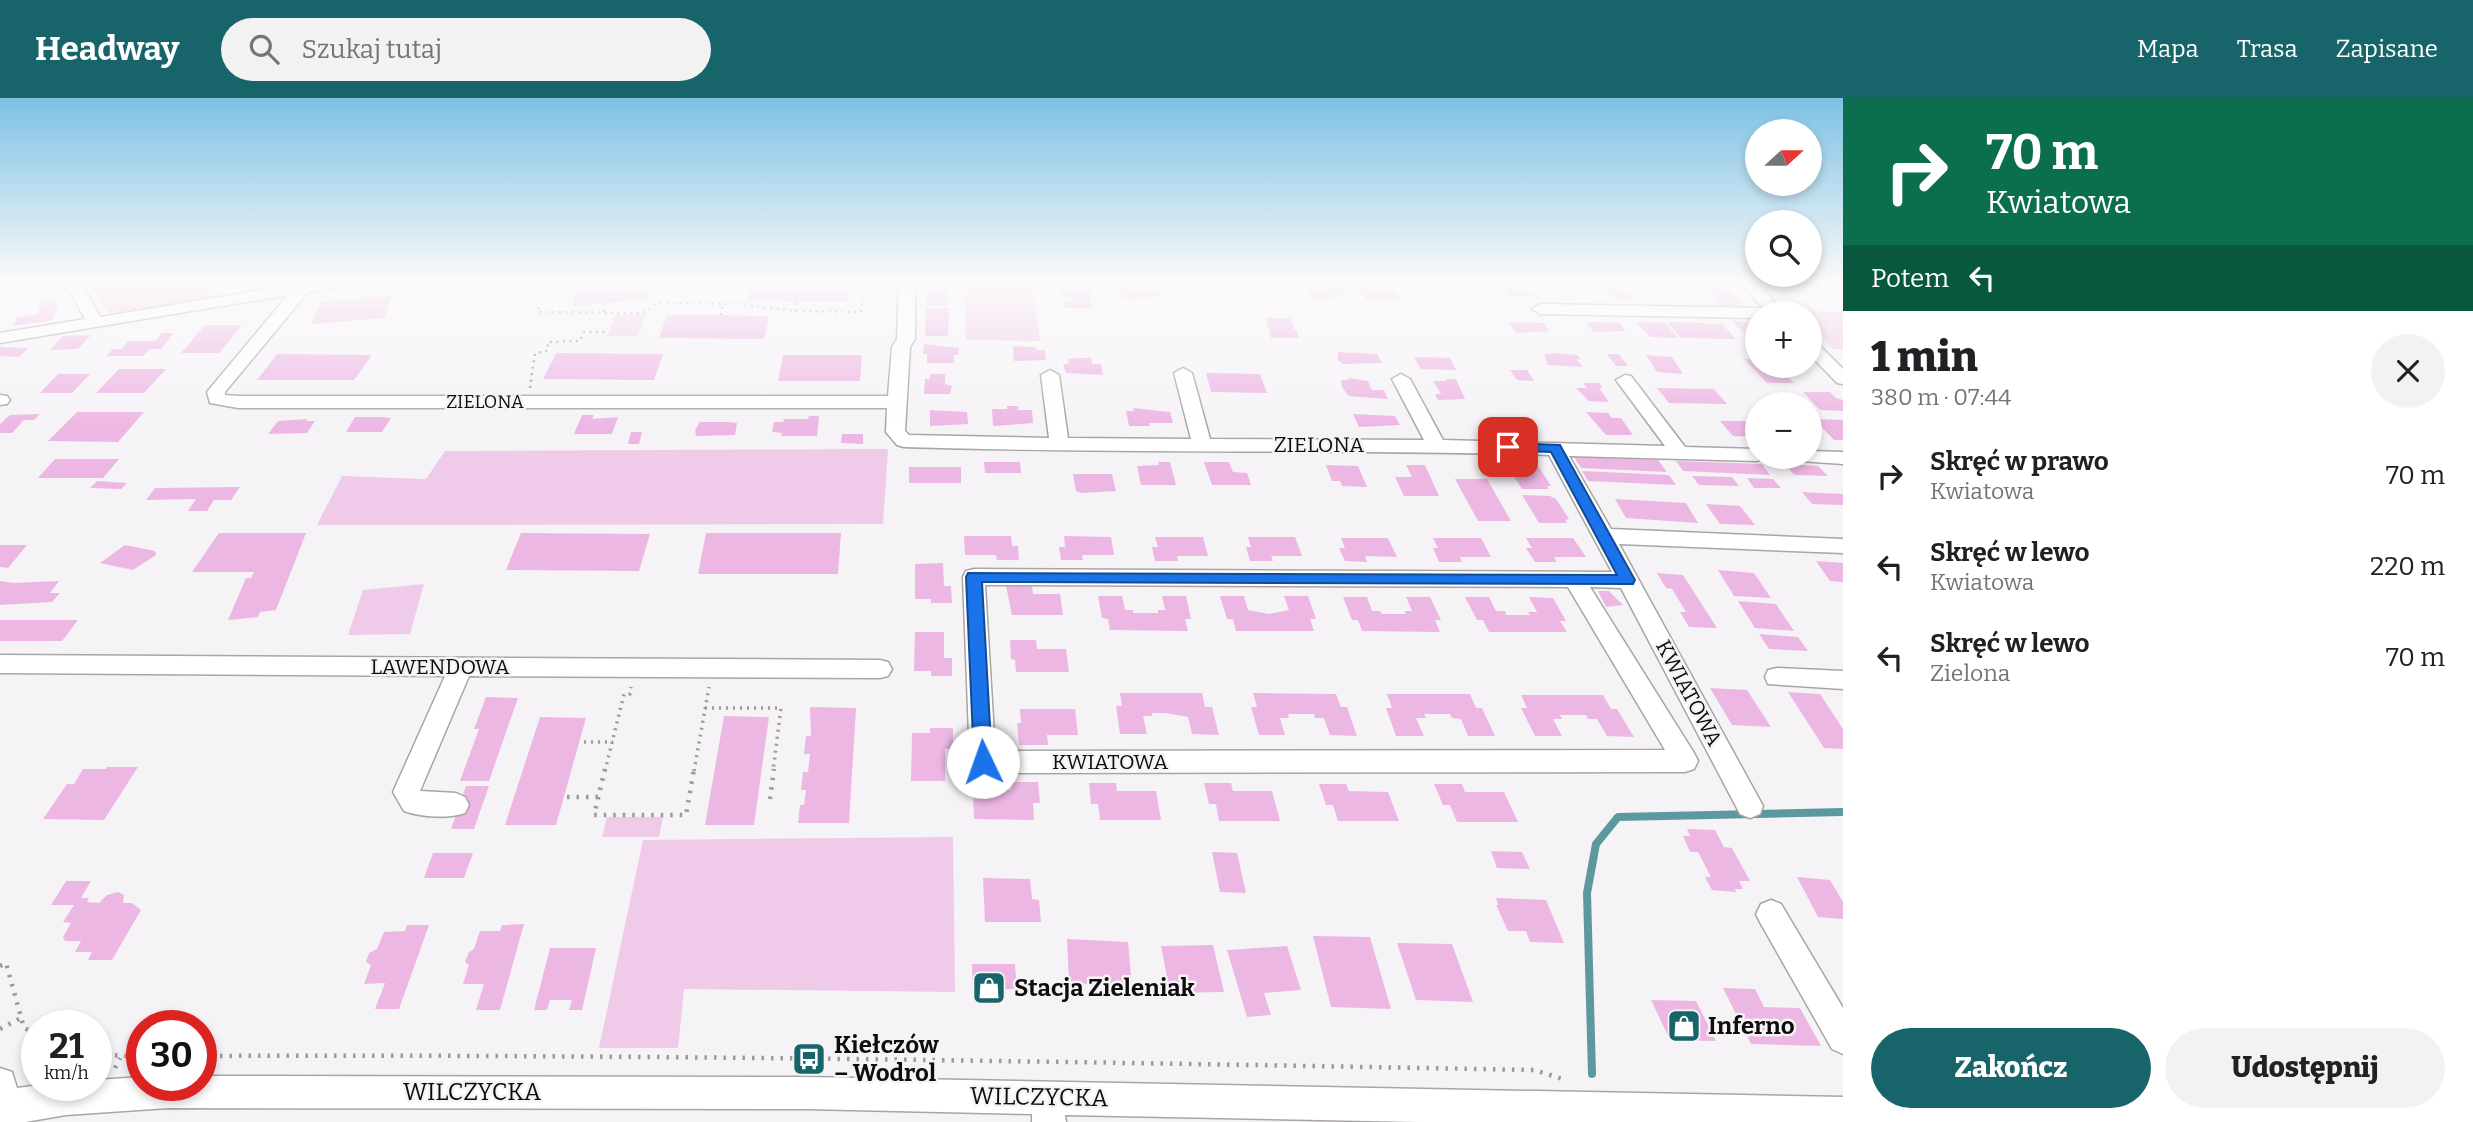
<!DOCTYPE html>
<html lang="pl">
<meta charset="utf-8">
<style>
body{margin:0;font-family:Bitter,serif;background:#f2f2f2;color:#202124;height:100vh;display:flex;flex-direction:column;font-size:26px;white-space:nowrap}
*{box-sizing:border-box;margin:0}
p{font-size:23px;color:#757577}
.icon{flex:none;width:38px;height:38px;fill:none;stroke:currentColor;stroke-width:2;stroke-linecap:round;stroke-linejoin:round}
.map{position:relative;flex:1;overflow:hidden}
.drawer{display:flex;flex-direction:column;background:#fff;width:630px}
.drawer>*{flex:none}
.hud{background:#0b6e4f;color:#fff;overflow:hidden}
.needle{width:46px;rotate:69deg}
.controls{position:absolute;left:1745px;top:21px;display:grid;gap:14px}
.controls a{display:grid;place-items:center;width:77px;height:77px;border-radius:50%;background:#fff;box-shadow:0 4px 10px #0003;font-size:35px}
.speed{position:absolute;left:21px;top:912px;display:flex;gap:14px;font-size:35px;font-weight:700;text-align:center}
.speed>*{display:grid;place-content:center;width:91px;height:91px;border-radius:50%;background:#fff;box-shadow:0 4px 10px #0003;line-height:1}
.speed small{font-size:18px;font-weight:400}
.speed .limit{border:10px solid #d22;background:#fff;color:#111}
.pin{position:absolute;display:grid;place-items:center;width:60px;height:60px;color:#fff;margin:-30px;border-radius:14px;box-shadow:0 4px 10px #0006}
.me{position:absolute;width:77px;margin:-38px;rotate:357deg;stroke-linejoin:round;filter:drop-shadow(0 0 5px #0008)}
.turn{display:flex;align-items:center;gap:24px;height:147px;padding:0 28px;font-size:32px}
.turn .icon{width:91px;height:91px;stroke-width:2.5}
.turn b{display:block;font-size:49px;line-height:60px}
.then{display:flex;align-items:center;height:66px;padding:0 28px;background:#0003;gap:14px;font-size:26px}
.round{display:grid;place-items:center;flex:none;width:74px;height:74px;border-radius:37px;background:#f2f2f2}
.summary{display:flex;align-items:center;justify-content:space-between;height:119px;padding:0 28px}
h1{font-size:42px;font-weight:800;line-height:52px}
.action{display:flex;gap:14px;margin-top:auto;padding:14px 28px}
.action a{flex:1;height:80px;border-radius:42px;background:#17656a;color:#fff;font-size:28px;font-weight:800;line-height:80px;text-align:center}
.action a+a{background:#f2f2f2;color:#202124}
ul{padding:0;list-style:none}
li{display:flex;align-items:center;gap:21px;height:91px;padding:0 28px}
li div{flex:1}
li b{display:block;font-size:26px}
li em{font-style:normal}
header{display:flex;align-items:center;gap:42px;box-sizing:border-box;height:98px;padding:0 35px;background:#17656a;color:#fff}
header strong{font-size:33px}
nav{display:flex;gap:38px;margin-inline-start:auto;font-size:24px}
.search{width:490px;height:63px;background:#f2f2f2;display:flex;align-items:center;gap:18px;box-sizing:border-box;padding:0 24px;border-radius:38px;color:#757577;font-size:26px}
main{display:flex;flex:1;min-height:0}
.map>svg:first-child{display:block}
.green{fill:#f0cae9}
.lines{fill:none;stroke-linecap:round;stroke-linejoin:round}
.stream{stroke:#5b999e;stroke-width:8}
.building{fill:#edb7e4}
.minor-casing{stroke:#a8a5a7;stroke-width:3}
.path-far2{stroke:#9b999a;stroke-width:2.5;stroke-dasharray:2 4.5;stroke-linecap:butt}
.path-far1{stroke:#9b999a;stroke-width:3.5;stroke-dasharray:2 5;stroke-linecap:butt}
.path{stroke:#9b999a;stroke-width:4.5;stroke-dasharray:2.5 7;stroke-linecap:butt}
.minor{fill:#fff;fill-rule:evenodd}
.route{fill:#1a73e8;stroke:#114b97;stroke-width:2}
.labels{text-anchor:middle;stroke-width:5;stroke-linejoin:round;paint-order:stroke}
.far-street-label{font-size:18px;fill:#0e0d0d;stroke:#f6f3f6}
.street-label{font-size:21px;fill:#0e0d0d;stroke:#f6f3f6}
.near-poi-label{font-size:24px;font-weight:bold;fill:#0e0d0d;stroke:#f6f3f6;text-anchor:start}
.near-street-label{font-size:24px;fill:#0e0d0d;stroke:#f6f3f6}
</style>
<header>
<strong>Headway</strong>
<div class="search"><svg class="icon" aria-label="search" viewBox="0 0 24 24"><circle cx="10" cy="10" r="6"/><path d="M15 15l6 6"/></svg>Szukaj tutaj</div>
<nav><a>Mapa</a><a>Trasa</a><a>Zapisane</a></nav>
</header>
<main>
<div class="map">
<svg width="1843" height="1024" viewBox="0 0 1843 1024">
<rect width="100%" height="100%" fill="#f6f3f6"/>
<path class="green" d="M88 184H202L214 200 109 217Z
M964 184H1032L1040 243 966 242Z
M1794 212 1843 214V251H1833L1810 227V215H1797Z
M616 216H646L638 238H607Z
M888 351 883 426 317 427 342 378 426 381 445 353Z
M424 486 410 536 348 537 363 492Z
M607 719H663L659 739H602Z
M953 739 955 894 684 891 678 950H599L643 742Z"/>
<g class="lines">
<path class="stream" d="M1592 976 1587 795 1596 746 1618 719 1843 714"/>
</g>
<path class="building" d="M46 184V191L30 196 27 193 20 195V189L25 188V185Z
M600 184H649L648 201 573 208 575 186Z
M752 184H850L848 204 747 203Z
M927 184H949L948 208 926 207Z
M1376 184H1391L1400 202H1366L1358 188H1370L1369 185Z
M1407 184 1436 186 1441 193 1414 195Z
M1499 184 1524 185 1528 190H1525L1534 198H1509Z
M1231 185 1274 187 1278 196 1235 194Z
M1613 185 1634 200 1617 203 1596 188Z
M1077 186H1091L1093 195H1089L1092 210H1065L1064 204H1072L1071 199 1057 197 1060 196 1059 190 1078 192Z
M1710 186 1726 190 1742 205H1735L1740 210H1719L1714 204H1720L1704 189H1713Z
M1341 188 1346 196H1332L1334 201H1312L1305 193H1308L1306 190Z
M1120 190 1159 192 1161 199 1123 201Z
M392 198 384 220 311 226 321 204Z
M54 200 58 207 52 222 13 228 17 219 38 216 40 210 38 205Z
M926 210H949L948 238H925Z
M667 217H721L769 218 764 241 659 240Z
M1266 220H1290L1294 229 1292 231H1296L1299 240H1271Z
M1732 223 1757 224V249L1747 238Z
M1508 224 1544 225 1549 233 1516 235Z
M1597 224 1619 225 1626 233 1594 234 1586 225Z
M1643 224 1665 225 1678 240 1650 239 1637 225Z
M1673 224 1722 226 1736 241 1681 240 1668 225Z
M205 227H242L219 255H181Z
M162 235H174L161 251H150L143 258H106L113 251H122L128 243H156Z
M91 237 78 251 50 252 63 238Z
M924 246 959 250 958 257H954V265H927V256H923Z
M1013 248 1036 249V252H1045L1046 262 1014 263Z
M0 249 29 250 19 259 0 258Z
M1338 254 1377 256 1382 265 1343 266 1338 262Z
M556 255 663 256 654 282 543 281Z
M1555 255 1578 257 1581 262 1576 261 1583 269 1548 267 1544 256Z
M277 256 372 257 354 282H257Z
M1607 256H1619L1628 268H1616Z
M783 257H862L860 283H778Z
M1646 257 1672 259 1683 276 1657 274Z
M1414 259 1450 260 1456 272 1421 271Z
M1080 260H1091L1092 266H1101L1103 277 1066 275 1063 267 1069 265 1068 261Z
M1744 261H1757V268H1777L1794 285H1767Z
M119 271H166L144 295H96Z
M1510 272H1527L1534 283 1517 282Z
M1206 275 1260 276 1267 295 1211 294Z
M58 276H90L72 295H40Z
M930 276H945V286L952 288 950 296H924L925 281H930Z
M1348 280 1368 283 1372 292H1384L1388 301 1349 298 1342 289 1341 282H1349Z
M1446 281H1456L1465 301 1438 302 1435 296H1441L1433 283H1447Z
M1583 285H1599L1603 290H1599L1609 304 1589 303 1576 290H1587Z
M1657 290 1714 291 1727 306 1669 305Z
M1803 294H1830L1836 300 1843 302V313L1820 312Z
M1007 308H1018V312H1032L1033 325 993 328 992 311H1007Z
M1133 310 1170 314 1173 325H1149L1150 328H1129L1126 313H1134Z
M930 312 967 314 968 326 930 328Z
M77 314H144L118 344 48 343Z
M1586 314 1608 315 1612 320H1621L1633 337H1606Z
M40 316 34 322H24L12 335H0V326L10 317Z
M1353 316 1395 318 1400 327 1359 329Z
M582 317H594L592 321 618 319 612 336H574Z
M809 318H819L817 338H781L782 335 772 334 774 324H783L784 321H808Z
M355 319H383L391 320 382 334H346Z
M308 321 306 323H315L307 335 268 336 278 323Z
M1814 321 1843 322V342H1834Z
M1720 323H1747L1757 339 1733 338Z
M700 324H729L737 325 735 337 696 338 695 332Z
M631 334H642L639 346H628Z
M842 336H863V346L841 345Z
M1574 359 1658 362 1667 374 1581 370Z
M55 361H119L103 380H38Z
M1676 363 1762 366 1770 377 1683 373Z
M984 364H1020L1021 375H985Z
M1158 364H1170L1176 387H1141L1137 368 1159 367Z
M1204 364H1229L1233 374 1247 375 1251 387H1212Z
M1506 366H1533L1539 369 1551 388H1547L1549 391H1522Z
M1785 366 1818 368 1828 378 1794 377Z
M1326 367 1358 368 1367 389 1342 388 1340 383H1332Z
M1406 367H1425L1439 398H1404L1395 379H1412Z
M909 369H961V385H909Z
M1582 373 1669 377 1676 387 1588 383Z
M1073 376H1112L1116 393 1081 395 1076 393Z
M1692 378 1732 379 1739 388 1699 387Z
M1747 380 1773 381 1781 390H1754Z
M1455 381H1487L1511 423H1478Z
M97 383 127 385 121 391 90 390Z
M240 389 231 402H214L207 413H188L196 401 146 402 155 390Z
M1802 394 1843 396V407L1812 406Z
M1522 397 1550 398 1556 401 1569 421 1565 422 1567 425H1539Z
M1615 401 1686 405 1698 425 1626 420Z
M1706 406 1740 408 1755 427 1720 426Z
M219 435H306L276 512 260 514 258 519 228 522 246 480H251L254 474H192Z
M521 435 650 436 639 473 506 472Z
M706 435H841L838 476H698Z
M964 438H1011L1012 448H1018L1019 462H997L996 457H965Z
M1064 438 1111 439 1114 457H1082L1083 462H1061L1059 449H1065Z
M1155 439H1203L1208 458H1177L1178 463H1155L1152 449H1158Z
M1248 439H1295L1302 458H1271L1273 463H1250L1246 449H1251Z
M1341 440H1388L1397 459 1365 458 1367 464 1345 463 1339 450H1345Z
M1433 440H1481L1491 459H1460L1462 464H1439L1433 450H1438Z
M1526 440H1573L1586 459H1554L1557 464H1535L1526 450H1532Z
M0 447H27L8 470 0 469Z
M125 447 155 453 156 457 133 472 100 465Z
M1816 463 1843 465V484L1830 483Z
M943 465 944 488H951L952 505H931V501H915V466Z
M1718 472 1754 475 1771 500 1734 498Z
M1657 475 1683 477 1717 530 1689 529 1680 514H1686L1672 491 1666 490Z
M0 483 14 485 59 483 50 495H60L52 504 0 507Z
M1006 488H1032L1033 496H1060L1063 517H1012Z
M1598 493H1609L1623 507 1606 509Z
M1098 498H1122L1125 512H1133V515H1158V512H1165L1162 498H1186L1191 521H1185L1188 533 1110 532 1108 521 1102 520Z
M1220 498H1244L1248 512 1269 516 1289 512 1284 498H1308L1316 521H1310L1314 533H1236L1233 521H1227Z
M1343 499H1367L1372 513H1380L1382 516H1406L1404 513H1412L1406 499H1430L1441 522H1435L1440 534 1362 533 1358 522H1352Z
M1465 499H1489L1496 513H1505L1506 517H1530L1528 514H1537L1529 499 1553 500 1566 523H1560L1567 534H1489L1483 522H1477Z
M1738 503 1776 506 1794 533 1755 530Z
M0 522H78L62 543H0Z
M915 534H944V560H952V578H931V573H914Z
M1759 536 1798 539 1808 553 1769 551Z
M1010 542H1036L1037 551H1066L1069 574H1016L1015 562 1011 561Z
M1710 590 1747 592 1771 629 1732 627Z
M1788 594 1820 596 1843 631V651L1824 650Z
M1120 595H1202L1205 609H1212L1219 637 1192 636 1188 619 1165 615H1152V618H1143L1147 636H1120L1116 608H1122Z
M1253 595 1336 596 1341 609H1347L1357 638 1330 637 1324 620H1315L1314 616H1288L1289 620H1280L1285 637H1259L1251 609H1257Z
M1387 596H1470L1476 610H1482L1495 638H1468L1461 621 1452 620 1450 616H1424L1426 620H1416L1424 638H1396L1386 610H1392Z
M1521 597H1603L1611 611H1617L1634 639 1607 638 1597 621H1588L1586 617H1560L1562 621H1553L1562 638H1535L1521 610H1527Z
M486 599 518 600 489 683H460L479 631H474Z
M810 609 856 610 849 725H798L800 707H804L806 692H801L803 674H808L810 656H804L806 638H811Z
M1020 611H1075L1078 637H1047L1048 647H1019L1017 625H1021Z
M724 618 769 619 754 727H705Z
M540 619 586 620 556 727H505Z
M930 630H953V651H945V683H911L912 635H930Z
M107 669H138L104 722 43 721 67 686H74L83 671H106Z
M1011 684H1038L1040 705H1033L1034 722 974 721 973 692H1011Z
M1089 685H1116L1117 693H1156L1161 722H1100L1098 706H1091Z
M1204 685H1231L1233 693H1272L1280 723H1219L1216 706H1209Z
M1319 686H1346L1349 693 1388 694 1399 723H1338L1333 707H1326Z
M1434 686H1462L1465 694H1504L1518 724H1457L1450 707H1443Z
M466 688H489L474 731H451Z
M1687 731 1715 732 1724 749 1732 750 1750 783H1739L1743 791H1735L1736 794 1712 792 1705 779H1711L1698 754H1690L1683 738H1690Z
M1491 753 1522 754 1530 771 1497 770Z
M1212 754 1237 755 1246 795 1220 794Z
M433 755H473L464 780H424Z
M1797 779 1830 782 1843 804V821L1818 819Z
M983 780 1030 781 1032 801 1039 802 1041 824H985Z
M66 783H91L81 800H89L87 804 99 805 107 797 118 794 124 797 123 805H132L141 812 112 862H88L92 854H75L81 843H65L63 839 71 825 63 824 74 807H51Z
M1496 800 1546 802 1564 845 1530 844 1526 833H1508L1496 807H1498Z
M524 826 500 912H476L484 886H463L469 867 465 864 469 854 474 851 480 833H500L502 827Z
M407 827H429L399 911H375L385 885 364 886 371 867 366 864 369 855 377 851 384 834 405 833Z
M1313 838 1370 839 1391 911 1331 909Z
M1067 841 1128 844 1132 888 1069 885Z
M1397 845 1452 846 1473 904 1416 902Z
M1213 847 1224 894 1170 895 1161 848Z
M1287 848 1301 892 1264 895 1271 917 1247 919 1227 852Z
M550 850H596L582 912H569L572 902H550L547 912H534Z
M972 866H1015L1017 891 973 892Z
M1723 890 1755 891 1764 909 1800 910 1821 948 1751 946Z
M1651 902 1696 903 1716 943 1670 942Z"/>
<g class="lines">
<defs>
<path id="minor" d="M65 184H81L100 219 309 184H348L340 189 308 194 225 294V297L238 298H888L892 249 897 241 899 184H915V241L910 249 905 333 909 337 1049 340 1041 277 1050 272 1059 277 1068 340 1191 341 1174 275 1183 270 1192 275 1210 341 1424 342 1392 281 1401 276 1410 281 1443 342 1665 348 1616 282 1625 277 1631 278 1685 349 1757 351V359H1766L1757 363 1569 358 1611 431 1843 441V455L1619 446 1763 708 1760 716 1750 720 1740 716 1621 490 1590 489 1694 655 1698 663 1694 671 1685 674 983 675 974 672 970 664 963 479 966 473 974 471 1612 474 1549 357C1334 351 1119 356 904 349L897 347 886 334 887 310H238L210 305 207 294 288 197 0 245V235L85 221ZM985 487 1568 489 1665 652 995 653Z
M1740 184H1757L1784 215H1757V220L1540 216 1532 211 1540 206 1763 210Z
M1810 243 1816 244 1843 271V286L1837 285 1810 257Z
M0 297 7 298 10 302 7 306 0 307Z
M1810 353 1843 354V366L1799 363 1796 359H1810Z
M0 557 880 562 888 564 892 571 888 578 880 580 469 578 420 693 456 695 465 699 469 707 465 715C448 721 421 719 404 713L393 694 445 578 0 575Z
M1777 570 1843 573V591L1768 586 1765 579 1768 572Z
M1771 802 1781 806 1843 910V956L1832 951 1761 826 1756 816 1761 806Z
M0 970 12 974 17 990 40 987H96V982L142 979V987H201V978L806 979 1843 999V1024H1418L1065 1017 1066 1024H1032V1016L806 1011 168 1010 66 1017 25 1024H0Z"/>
</defs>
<use href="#minor" class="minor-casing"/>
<path class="path-far2" d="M535 205 539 207 538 214 643 215 658 205 738 206 795 213 861 214 865 187 862 184
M604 205V215
M795 213 797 203
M721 217 723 206
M530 290 535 255 547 253 548 244 580 243 584 234H608"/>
<path class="path-far1" d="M705 610H781L773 673
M584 644H613
M605 673 624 596H630L631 589
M694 673 709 589"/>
<path class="path" d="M605 671 594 717H686L694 671
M567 699H598
M770 701 774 671
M0 868 6 865 24 930 37 936
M0 931 21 920
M96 956 142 959
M201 958C645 956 1090 964 1534 972L1566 982
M115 970 120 960"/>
<use href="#minor" class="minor"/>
</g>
<linearGradient id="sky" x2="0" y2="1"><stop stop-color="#7dc1e3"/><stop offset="0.56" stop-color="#fbfafb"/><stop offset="1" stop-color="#fbfafb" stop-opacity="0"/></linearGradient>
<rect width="1843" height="328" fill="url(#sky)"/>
<path class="route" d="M1508 345 1560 347 1635 482 1633 486 982 484 992 664 989 669 983 671 976 669 974 664 966 479 968 475 1617 477 1551 354 1503 352 1501 349Z"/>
<defs>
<symbol id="shop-square" viewBox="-11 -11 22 22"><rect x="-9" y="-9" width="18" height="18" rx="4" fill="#17656a" stroke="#f6f3f6"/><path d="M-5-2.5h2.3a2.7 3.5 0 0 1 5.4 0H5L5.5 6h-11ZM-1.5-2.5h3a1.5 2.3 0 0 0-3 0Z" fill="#fff"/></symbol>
<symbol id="bus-square" viewBox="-11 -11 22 22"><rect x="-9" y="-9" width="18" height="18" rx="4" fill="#17656a" stroke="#f6f3f6"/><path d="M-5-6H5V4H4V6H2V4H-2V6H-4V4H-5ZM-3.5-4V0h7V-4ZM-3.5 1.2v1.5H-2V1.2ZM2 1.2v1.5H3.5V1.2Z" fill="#fff"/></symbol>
</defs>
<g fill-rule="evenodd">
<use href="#shop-square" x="970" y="871" width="38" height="38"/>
<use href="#shop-square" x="1665" y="909" width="38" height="38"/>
<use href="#bus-square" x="790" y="942" width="38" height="38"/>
</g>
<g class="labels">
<g class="far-street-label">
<text x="485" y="310">ZIELONA</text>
</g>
<g class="street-label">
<text x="1319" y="354">ZIELONA</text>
<text x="440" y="576">LAWENDOWA</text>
<text transform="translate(1689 595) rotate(62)" y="7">KWIATOWA</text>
<text x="1110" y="671">KWIATOWA</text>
</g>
<g class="near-poi-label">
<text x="1014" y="898">Stacja Zieleniak</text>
<text x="1708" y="936">Inferno</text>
<text x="834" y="955">Kiełczów<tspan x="834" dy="28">– Wodrol</tspan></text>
</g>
<g class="near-street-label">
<text x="472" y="1002">WILCZYCKA</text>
<text transform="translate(1039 999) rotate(1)" y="8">WILCZYCKA</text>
</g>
</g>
</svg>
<div class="controls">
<a><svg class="needle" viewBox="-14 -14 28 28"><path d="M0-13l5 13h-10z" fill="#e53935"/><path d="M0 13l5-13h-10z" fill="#757577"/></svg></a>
<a><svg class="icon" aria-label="search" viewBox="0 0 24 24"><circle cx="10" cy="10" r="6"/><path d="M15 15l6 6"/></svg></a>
<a>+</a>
<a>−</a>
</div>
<div class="speed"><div>21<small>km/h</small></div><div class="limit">30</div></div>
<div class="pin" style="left:1508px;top:349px;background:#d93025"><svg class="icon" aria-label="arrive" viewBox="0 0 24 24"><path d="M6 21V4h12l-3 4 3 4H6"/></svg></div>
<svg class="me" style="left:983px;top:664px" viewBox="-20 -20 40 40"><circle r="19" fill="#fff"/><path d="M0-13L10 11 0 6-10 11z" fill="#1a73e8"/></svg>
</div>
<section class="drawer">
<div class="hud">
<div class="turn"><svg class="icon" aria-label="right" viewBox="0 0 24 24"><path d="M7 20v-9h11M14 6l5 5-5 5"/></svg><div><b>70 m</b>Kwiatowa</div></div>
<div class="then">Potem<svg class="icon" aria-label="left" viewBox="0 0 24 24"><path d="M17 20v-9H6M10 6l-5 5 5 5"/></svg></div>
</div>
<div class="summary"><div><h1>1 min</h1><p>380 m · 07:44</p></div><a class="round"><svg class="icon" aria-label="close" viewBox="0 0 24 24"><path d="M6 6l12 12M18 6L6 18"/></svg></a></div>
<ul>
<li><svg class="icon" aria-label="right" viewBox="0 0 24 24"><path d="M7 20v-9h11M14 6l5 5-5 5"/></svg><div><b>Skręć w prawo</b><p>Kwiatowa</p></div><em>70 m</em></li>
<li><svg class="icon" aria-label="left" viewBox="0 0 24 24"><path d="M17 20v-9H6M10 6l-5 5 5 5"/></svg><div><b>Skręć w lewo</b><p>Kwiatowa</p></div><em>220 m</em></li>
<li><svg class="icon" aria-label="left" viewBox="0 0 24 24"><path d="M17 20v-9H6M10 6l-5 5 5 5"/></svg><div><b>Skręć w lewo</b><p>Zielona</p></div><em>70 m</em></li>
</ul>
<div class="action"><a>Zakończ</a><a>Udostępnij</a></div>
</section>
</main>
